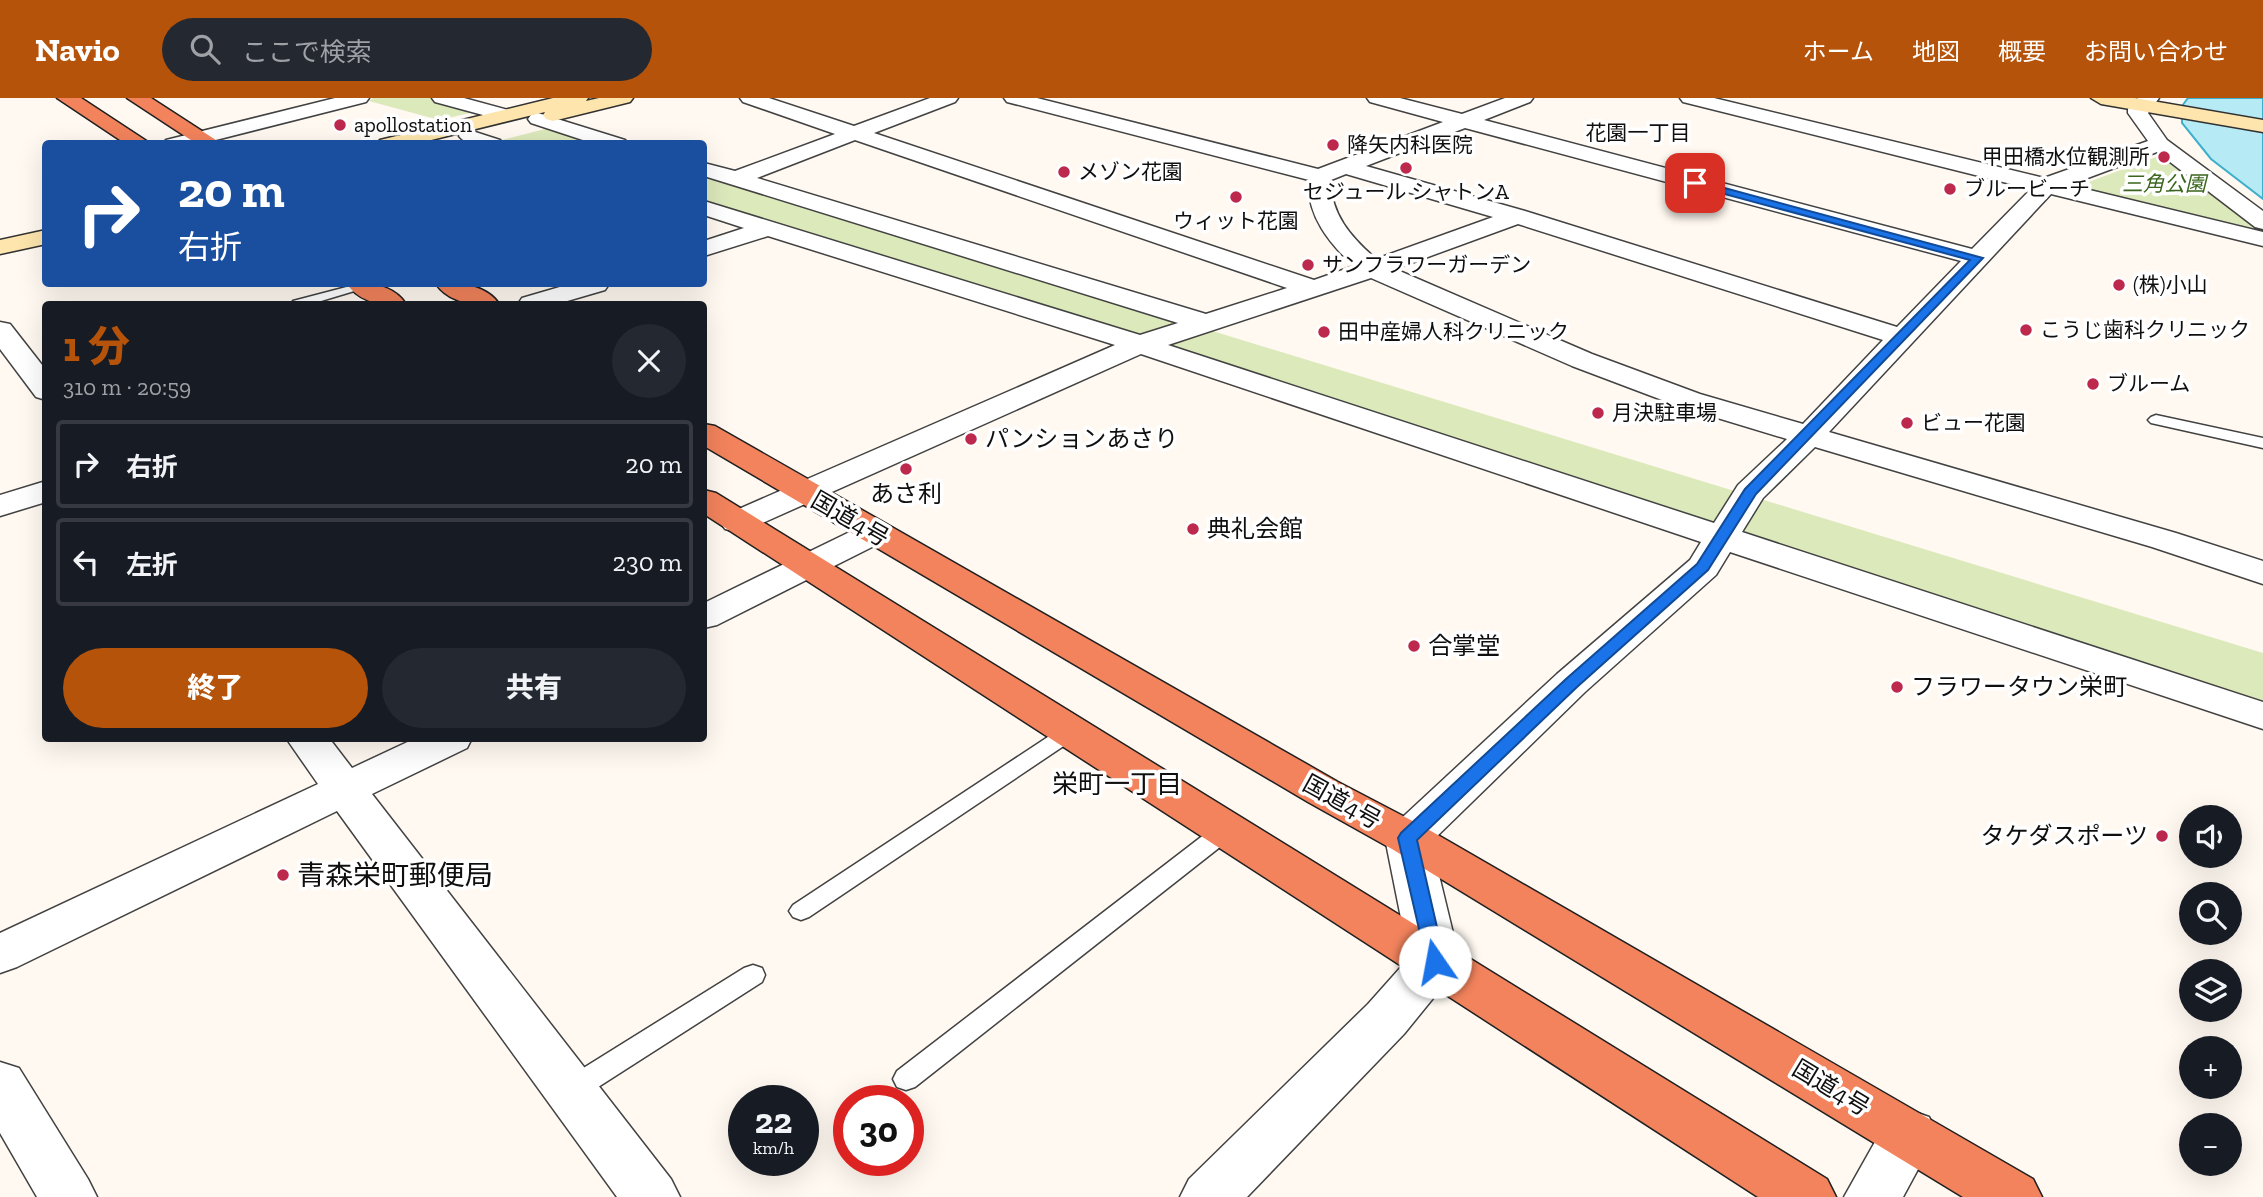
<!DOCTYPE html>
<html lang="ja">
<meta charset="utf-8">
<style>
body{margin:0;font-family:"Zilla Slab","Noto Sans JP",serif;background:#242831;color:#f1f3f6;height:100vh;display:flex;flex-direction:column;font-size:26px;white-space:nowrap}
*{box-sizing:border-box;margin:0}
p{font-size:23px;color:#9ea1a6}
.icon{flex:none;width:38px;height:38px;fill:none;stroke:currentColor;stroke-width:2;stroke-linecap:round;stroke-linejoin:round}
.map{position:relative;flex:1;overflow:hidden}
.details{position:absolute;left:42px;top:203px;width:665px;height:441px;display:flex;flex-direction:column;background:#171b24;border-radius:7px;box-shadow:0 7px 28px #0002}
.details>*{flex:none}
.top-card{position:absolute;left:42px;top:42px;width:665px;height:147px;border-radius:7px;box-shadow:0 7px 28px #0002;background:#1a4fa0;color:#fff;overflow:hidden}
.buttons{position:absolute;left:2179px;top:707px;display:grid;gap:14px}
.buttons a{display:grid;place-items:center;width:63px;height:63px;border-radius:50%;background:#171b24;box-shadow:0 7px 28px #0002;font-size:35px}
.speed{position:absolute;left:728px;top:987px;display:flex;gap:14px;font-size:35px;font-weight:700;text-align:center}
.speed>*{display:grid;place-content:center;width:91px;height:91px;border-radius:50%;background:#171b24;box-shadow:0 7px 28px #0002;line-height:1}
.speed small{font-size:18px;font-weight:400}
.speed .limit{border:10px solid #d22;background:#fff;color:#111}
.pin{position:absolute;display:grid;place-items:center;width:60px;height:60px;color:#fff;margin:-30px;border-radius:14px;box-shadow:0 4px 10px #0006}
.me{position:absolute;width:77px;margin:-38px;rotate:348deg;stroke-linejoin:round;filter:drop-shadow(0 0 5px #0008)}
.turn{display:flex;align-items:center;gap:24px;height:147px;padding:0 21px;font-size:32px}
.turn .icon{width:91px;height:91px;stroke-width:2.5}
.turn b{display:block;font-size:49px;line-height:60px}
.round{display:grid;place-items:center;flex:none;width:74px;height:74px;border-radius:37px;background:#242831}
.overview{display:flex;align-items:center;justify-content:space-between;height:119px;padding:0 21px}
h1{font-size:42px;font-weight:800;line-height:52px;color:#b45309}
.cta{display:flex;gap:14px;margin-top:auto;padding:14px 21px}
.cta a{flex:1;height:80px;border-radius:42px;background:#b45309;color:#fff;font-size:28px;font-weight:800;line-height:80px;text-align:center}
.cta a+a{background:#242831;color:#f1f3f6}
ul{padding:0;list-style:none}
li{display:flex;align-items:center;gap:21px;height:88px;margin:0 14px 10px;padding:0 7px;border:4px solid #363941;border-radius:7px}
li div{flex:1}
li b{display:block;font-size:26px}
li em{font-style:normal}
header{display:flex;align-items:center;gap:42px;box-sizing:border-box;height:98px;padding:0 35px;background:#b45309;color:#fff}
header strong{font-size:33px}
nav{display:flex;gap:38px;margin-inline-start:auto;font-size:24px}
.search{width:490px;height:63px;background:#242831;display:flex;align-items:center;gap:18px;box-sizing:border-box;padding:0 24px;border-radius:38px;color:#9ea1a6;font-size:26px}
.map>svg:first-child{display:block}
.green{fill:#dce9bb}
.water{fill:#b6eaf5;stroke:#3eafcb;stroke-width:2}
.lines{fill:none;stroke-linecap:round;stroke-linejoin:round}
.lane-casing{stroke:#424242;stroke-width:3}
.street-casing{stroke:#424242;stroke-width:3}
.secondary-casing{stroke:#313131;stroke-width:3}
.highway-casing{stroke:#202020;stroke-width:3}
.lane{fill:#fff;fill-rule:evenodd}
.street{fill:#fff;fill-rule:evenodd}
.secondary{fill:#fde5ad;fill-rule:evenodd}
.highway{fill:#f2835c;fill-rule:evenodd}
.route{fill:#1a73e8;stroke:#114b97;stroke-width:2}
.poi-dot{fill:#bd284d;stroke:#fff;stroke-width:2.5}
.labels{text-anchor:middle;stroke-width:7;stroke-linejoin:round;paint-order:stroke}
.far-poi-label{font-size:21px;fill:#0f0f0f;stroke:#fff;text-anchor:start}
.far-neighbourhood-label{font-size:21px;fill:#0f0f0f;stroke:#fff}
.far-park-label{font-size:21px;font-style:italic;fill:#3c661f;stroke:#fff}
.poi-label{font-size:24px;fill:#0f0f0f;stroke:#fff;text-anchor:start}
.street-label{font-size:24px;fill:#0f0f0f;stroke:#fff}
.neighbourhood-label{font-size:26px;fill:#0f0f0f;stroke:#fff}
.near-poi-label{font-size:28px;fill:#0f0f0f;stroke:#fff;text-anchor:start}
</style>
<header>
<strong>Navio</strong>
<div class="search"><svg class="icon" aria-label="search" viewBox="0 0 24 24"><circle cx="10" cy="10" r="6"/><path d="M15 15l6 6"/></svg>ここで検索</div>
<nav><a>ホーム</a><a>地図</a><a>概要</a><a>お問い合わせ</a></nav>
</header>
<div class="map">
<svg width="2263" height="1099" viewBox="0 0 2263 1099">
<rect width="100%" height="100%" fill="#fff9f1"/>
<path class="green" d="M373 0H435L483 12 439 22 369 3Z
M549 30 600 45 507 46 498 43Z
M2164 56 2263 130V136L2075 89Z
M704 77 2263 555V618L704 104Z"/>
<path class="water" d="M2188 0H2263V101L2211 61 2182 25V8Z"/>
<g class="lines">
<defs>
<path id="lane" d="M358 186 371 188 311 206H291L293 203Z
M2156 317 2263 340V350L2151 325 2148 322 2151 319Z
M1070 627 1077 629 1080 634 1077 639 809 819 801 822 793 819 789 813 793 807 1063 629Z
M1226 724 1234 726 1237 732 1234 738 915 989 906 992 897 989 893 981 897 973 1218 726Z
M753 867 762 870 765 877 762 884 581 1000 571 1003 561 1000 558 992 561 984 744 870Z"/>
<path id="street" d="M335 0H369L366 4 200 46H163L166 42Z
M432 0H464L512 13 515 17 512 21 505 23 435 4Z
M740 0H769L854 28 930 0H958L955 4 874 35 1314 182 1354 168C1330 146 1306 117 1309 82L1007 4 1004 0H1037L1318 71 1443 24 1370 4 1367 0H1400L1462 16 1505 0H1533L1530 4 1484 22 1972 151 2031 91 1683 4 1680 0H1714L2044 80 2148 43 2128 15V11L2138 0H2159L2148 15 2167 42 2263 113V131L2255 129 2157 54 2069 87 2263 134V148L2051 96 1829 334 2176 435 2263 463V486L2152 449 1815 349 1763 400 1742 434 2263 604V631L1730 454 1716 477 1585 594 1431 744 1460 864 1452 877 1404 936 1247 1099H1180L1189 1081 1368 906 1409 860 1385 740 1392 729 1557 576 1690 462 1701 444 1141 256 749 431 737 434 725 431 720 424 725 417 1115 247 768 138 704 158V143L744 130 704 117V103L1140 237 1178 225 704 78V65L735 73 835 36 743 4ZM1465 30 1961 163 1897 229 1525 113 1366 68ZM855 42 1287 190 1206 216 757 80ZM1346 76 1493 119 1376 161C1351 139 1330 116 1331 82ZM1518 126 1883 242 1803 326 1700 296 1592 256 1395 171ZM1371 180 1572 268 1678 308 1787 341 1738 387 1714 425 1168 247Z
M538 15 625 42 628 46H595L531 25 528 21 531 17Z
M469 32 500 42 503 46C489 46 468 50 459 38L462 34Z
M570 186H609L605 192 557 206H518L522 200Z
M0 224 10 226 46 272V302L36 299 0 251Z
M46 383V404L0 418V397Z
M874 425 886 428 891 435 886 442 717 527 704 530V505L862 428Z
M286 640H329L352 670 416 640H472L467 650 372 696 671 1081 680 1099H617L337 713 17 869 0 875V835L318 686Z
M0 964 19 970 88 1081 97 1099H37L0 1035Z
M1909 1012 1929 1019 1937 1036 1903 1099H1844L1889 1019Z"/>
<path id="secondary" d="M553 0H588L586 3 599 0H633L630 4 553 23 546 21 543 17 545 14 415 46H377L380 42Z
M2091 0H2135L2263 22V34L2101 6Z
M46 132V146L0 156V142Z"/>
<path id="highway" d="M57 0H81L151 46H126Z
M127 0H151L222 46H197Z
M347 186C369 184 393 186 406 206 385 208 361 206 347 186Z
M436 186C457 184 486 186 499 206 478 208 450 206 436 186Z
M704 326 715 328 1338 684 1424 729 2033 1081 2042 1099H1963L1392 751 1308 704 704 348Z
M704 392 716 395 1827 1081 1836 1099H1758L704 416Z"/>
</defs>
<use href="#lane" class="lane-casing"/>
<use href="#street" class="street-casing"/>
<use href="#secondary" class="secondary-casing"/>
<use href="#highway" class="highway-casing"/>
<use href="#lane" class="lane"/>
<use href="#street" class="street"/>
<use href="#secondary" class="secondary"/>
<use href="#highway" class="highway"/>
</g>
<path class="route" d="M1695 82 1983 160 1756 396 1708 472 1577 589 1417 742 1445 864 1442 870 1435 872 1428 870 1398 740 1401 735 1566 581 1697 466 1745 391 1970 162 1691 87 1690 85Z"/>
<g class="poi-dot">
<circle cx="340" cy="27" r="7"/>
<circle cx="1333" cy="47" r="7"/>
<circle cx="2164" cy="59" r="7"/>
<circle cx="1406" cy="70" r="7"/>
<circle cx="1064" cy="74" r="7"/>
<circle cx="1950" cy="91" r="7"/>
<circle cx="1236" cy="99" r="7"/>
<circle cx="1308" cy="167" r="7"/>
<circle cx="2119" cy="187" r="7"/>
<circle cx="2026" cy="232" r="7"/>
<circle cx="1324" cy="234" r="7"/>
<circle cx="2093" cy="286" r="7"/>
<circle cx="1598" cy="315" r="7"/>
<circle cx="1907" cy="325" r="7"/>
<circle cx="971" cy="341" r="7"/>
<circle cx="906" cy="371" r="7"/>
<circle cx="1193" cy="431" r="7"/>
<circle cx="1414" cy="548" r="7"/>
<circle cx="1897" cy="589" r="7"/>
<circle cx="2162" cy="738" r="7"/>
<circle cx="283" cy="777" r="7"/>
</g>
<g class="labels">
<g class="far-poi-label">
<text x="354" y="34">apollostation</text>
<text x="1347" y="54">降矢内科医院</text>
<text x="2150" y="66" text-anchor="end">甲田橋水位観測所</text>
<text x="1078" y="81">メゾン花園</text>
<text x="1964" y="98">ブルービーチ</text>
<text x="1406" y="101" text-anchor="middle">セジュール シャトンA</text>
<text x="1236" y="130" text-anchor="middle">ウィット花園</text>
<text x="1322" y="174">サンフラワーガーデン</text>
<text x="2133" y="194">(株)小山</text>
<text x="2040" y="239">こうじ歯科クリニック</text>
<text x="1338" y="241">田中産婦人科クリニック</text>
<text x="2107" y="293">ブルーム</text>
<text x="1612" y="322">月決駐車場</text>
<text x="1921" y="332">ビュー花園</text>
</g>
<g class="far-neighbourhood-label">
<text x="1638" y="42">花園一丁目</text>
</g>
<g class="far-park-label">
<text x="2164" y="93">三角公園</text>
</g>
<g class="poi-label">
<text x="985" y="349">パンションあさり</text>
<text x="906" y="404" text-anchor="middle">あさ利</text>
<text x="1207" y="439">典礼会館</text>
<text x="1428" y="556">合掌堂</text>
<text x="1911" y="597">フラワータウン栄町</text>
<text x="2148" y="746" text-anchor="end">タケダスポーツ</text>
</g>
<g class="street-label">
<text transform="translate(850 421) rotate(30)" y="8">国道4号</text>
<text transform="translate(1342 704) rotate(29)" y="8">国道4号</text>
<text transform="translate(1831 990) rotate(31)" y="8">国道4号</text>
</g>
<g class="neighbourhood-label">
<text x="1117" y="695">栄町一丁目</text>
</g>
<g class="near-poi-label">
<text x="297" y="787">青森栄町郵便局</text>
</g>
</g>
</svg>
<div class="buttons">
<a><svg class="icon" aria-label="sound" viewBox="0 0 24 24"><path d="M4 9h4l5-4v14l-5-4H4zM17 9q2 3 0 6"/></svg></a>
<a><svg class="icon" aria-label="search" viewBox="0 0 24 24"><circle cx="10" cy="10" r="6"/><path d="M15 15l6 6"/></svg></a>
<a><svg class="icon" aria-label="layers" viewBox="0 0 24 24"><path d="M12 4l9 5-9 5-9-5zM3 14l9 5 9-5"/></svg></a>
<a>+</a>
<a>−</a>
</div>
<div class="speed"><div>22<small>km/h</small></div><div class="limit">30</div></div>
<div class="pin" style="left:1695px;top:85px;background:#d93025"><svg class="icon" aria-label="arrive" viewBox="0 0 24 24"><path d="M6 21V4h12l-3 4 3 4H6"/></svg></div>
<svg class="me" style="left:1435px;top:864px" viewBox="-20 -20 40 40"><circle r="19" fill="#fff"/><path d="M0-13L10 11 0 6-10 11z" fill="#1a73e8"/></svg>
<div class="top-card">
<div class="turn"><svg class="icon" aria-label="right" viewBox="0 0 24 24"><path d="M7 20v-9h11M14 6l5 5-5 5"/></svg><div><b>20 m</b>右折</div></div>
</div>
<section class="details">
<div class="overview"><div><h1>1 分</h1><p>310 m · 20:59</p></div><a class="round"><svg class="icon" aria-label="close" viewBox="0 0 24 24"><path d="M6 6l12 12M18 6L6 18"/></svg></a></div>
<ul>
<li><svg class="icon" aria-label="right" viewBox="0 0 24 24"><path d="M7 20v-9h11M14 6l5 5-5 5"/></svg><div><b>右折</b></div><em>20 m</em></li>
<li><svg class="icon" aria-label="left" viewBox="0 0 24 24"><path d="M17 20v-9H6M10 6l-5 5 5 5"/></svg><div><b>左折</b></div><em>230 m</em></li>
</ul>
<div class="cta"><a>終了</a><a>共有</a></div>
</section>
</div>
